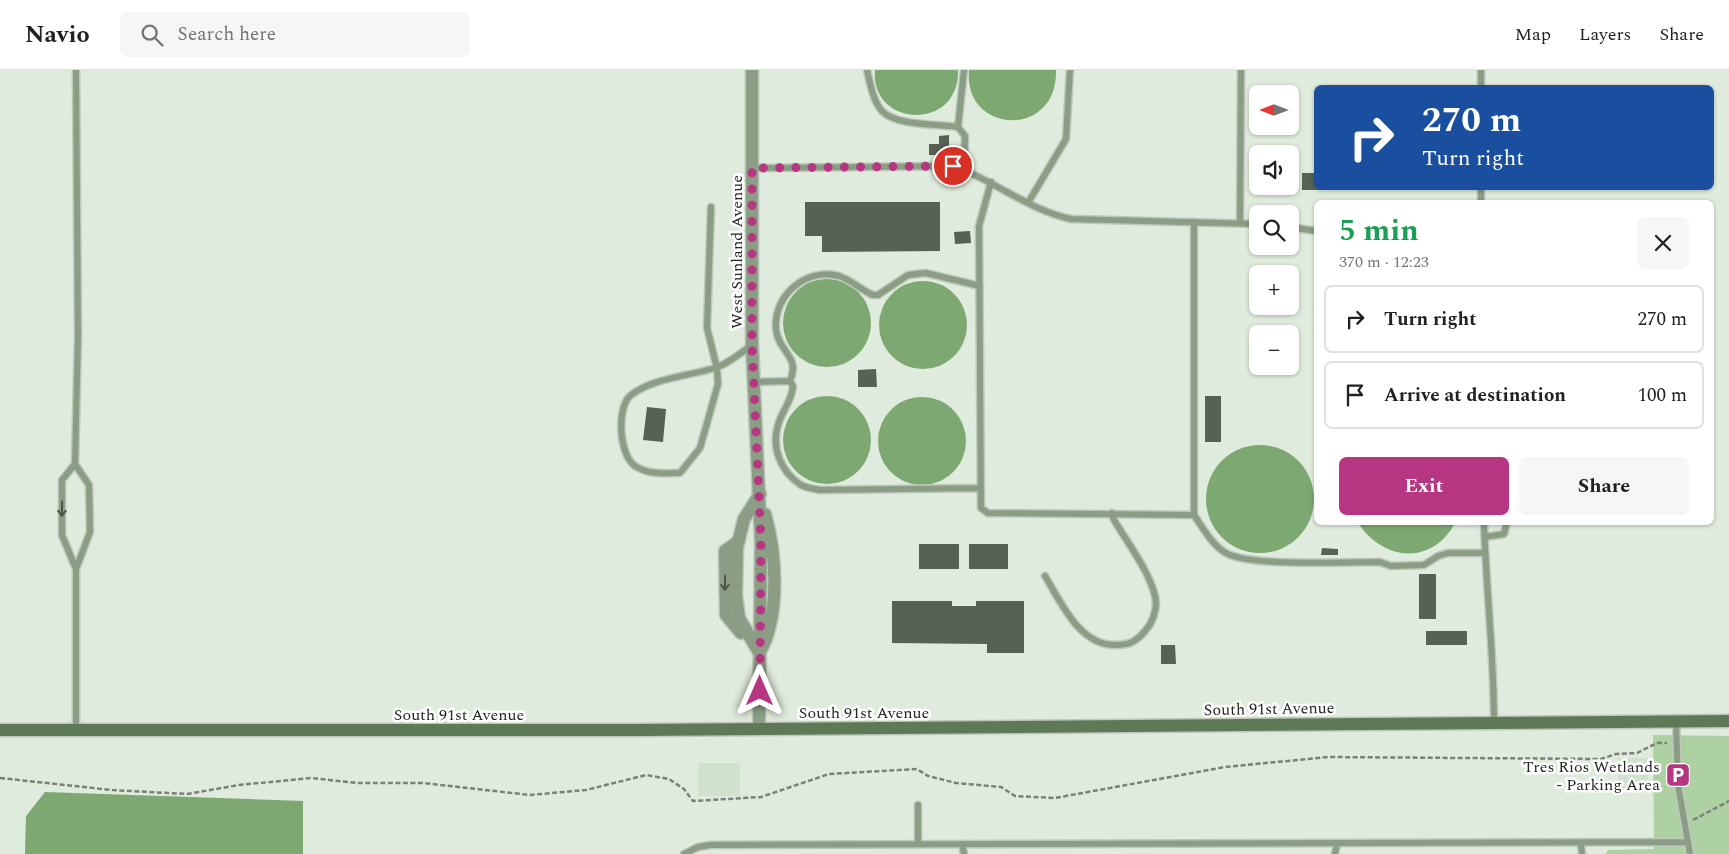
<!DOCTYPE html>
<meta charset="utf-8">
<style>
body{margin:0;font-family:Spectral,serif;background:#f6f6f6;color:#202124;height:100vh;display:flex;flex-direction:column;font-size:19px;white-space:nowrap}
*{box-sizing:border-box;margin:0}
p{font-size:16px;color:#757577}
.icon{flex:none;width:28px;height:28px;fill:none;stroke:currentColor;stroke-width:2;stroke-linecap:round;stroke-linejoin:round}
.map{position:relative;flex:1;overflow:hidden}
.drawer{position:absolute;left:1314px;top:130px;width:400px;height:325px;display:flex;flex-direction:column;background:#fff;border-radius:8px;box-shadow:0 1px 4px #0004}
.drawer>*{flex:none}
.banner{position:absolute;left:1314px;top:15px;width:400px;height:105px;border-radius:8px;box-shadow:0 1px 4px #0004;background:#1a4fa0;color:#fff;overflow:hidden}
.needle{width:32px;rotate:270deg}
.tools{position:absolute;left:1249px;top:15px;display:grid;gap:10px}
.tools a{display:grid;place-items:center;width:50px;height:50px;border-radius:8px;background:#fff;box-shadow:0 1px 4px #0004;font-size:25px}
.pin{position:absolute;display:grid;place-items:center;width:42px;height:42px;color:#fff;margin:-21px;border:2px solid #fff;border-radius:50%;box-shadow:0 1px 5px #0007}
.me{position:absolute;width:55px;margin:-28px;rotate:0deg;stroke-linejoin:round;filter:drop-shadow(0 0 4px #0008)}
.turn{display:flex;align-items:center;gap:18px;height:105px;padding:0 25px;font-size:22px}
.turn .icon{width:65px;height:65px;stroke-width:2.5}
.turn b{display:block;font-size:35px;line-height:42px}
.round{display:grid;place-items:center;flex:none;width:52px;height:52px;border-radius:8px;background:#f6f6f6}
.summary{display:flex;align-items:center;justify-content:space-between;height:85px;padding:0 25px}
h1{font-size:30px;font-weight:700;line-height:38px;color:#1e9e55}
.primary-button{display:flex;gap:10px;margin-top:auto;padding:10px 25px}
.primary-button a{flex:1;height:58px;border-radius:8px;background:#b73682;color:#fff;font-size:20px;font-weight:700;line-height:58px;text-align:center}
.primary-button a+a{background:#f6f6f6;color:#202124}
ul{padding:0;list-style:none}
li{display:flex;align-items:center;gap:15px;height:68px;margin:0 10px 8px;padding:0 15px;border:2px solid #e0e0e0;border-radius:8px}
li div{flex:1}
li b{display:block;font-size:19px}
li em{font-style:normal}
header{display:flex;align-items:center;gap:30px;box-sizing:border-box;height:70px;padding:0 25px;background:#fff;border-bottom:1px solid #e0e0e0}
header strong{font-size:24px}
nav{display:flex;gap:28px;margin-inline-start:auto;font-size:18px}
.search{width:350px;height:45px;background:#f6f6f6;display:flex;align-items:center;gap:12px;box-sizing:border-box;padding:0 18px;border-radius:8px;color:#757577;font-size:19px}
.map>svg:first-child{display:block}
.built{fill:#d1e2cc}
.green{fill:#add1a2}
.water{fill:#7ea871}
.building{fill:#576154}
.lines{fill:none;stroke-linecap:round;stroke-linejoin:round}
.lane-casing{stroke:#bdc8bb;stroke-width:9}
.street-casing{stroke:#bdc8bb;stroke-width:15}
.secondary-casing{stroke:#bdc8bb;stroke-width:15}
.path{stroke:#7a8178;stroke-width:2.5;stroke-dasharray:5 2.5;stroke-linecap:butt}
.lane{stroke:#8b9d85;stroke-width:6}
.street{stroke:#8b9d85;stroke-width:12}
.secondary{stroke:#5e7956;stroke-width:12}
.oneway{stroke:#4d564a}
.route{stroke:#b73682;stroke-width:9;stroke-dasharray:0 16.2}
.labels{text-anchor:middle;stroke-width:5;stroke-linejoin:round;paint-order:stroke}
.street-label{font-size:16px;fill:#232722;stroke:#fff}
.poi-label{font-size:16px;fill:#232722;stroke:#fff;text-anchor:end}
</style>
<header>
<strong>Navio</strong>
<div class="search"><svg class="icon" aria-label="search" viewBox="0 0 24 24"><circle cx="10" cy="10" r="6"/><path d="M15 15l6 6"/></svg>Search here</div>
<nav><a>Map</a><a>Layers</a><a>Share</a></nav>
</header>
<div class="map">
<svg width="1729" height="784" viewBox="0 0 1729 784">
<rect width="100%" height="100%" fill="#dfebdc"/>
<path class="built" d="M1618 688H1648V720L1618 721Z
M698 693H740V726H698Z"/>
<path class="green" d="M1653 665 1729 666V784H1606L1608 780 1654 779Z"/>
<path class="water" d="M875 0H958C960 62 870 58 875 0Z
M969 0H1056C1058 69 963 65 969 0Z
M783 253a44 44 0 1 1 88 0a44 44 0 1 1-88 0Z
M879 255a44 44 0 1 1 88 0a44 44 0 1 1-88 0Z
M783 370a44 44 0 1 1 88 0a44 44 0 1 1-88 0Z
M878 371a44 44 0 1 1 88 0a44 44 0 1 1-88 0Z
M1206 429a54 54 0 1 1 108 0a54 54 0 1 1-108 0Z
M1358 453H1455C1432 496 1383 491 1358 453Z
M45 722 303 731V784H25L26 746Z"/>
<path class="building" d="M1251 23H1258V49H1251Z
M949 65V85H929V74H939V66Z
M1302 103H1316V118H1329V120H1302Z
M805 132H940V181L822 182V166H805Z
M970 161 971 173 955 174 954 162Z
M876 299 877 317H858V300Z
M1205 326H1221V372H1205Z
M647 337 666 339 663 372 643 370Z
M919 474H959V499H919Z
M969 474H1008V499H969Z
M1322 478 1338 479V485H1321Z
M1419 504H1436V549H1419Z
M892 531H952V536H976V531H1024V583H987V574L892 573Z
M1426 561H1467V575H1426Z
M1161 575H1175L1176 594H1161Z"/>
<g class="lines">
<defs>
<path id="lane" d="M867 0C870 13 873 31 882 41 896 56 938 54 958 57L965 66 964 100
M1481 0V18
M958 57 964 0
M752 98 953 96C994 110 1028 140 1071 149L1258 154
M991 112 979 156 981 438 988 443 1194 445V152
M1481 118V132
M1028 133 1066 69 1070 0
M711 137 707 258 717 298 718 314 700 378 680 403C664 403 649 405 635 396 619 385 616 337 631 325 653 308 689 306 715 298 728 294 740 283 751 276
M1240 153 1241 0
M1290 157 1316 161
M790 311C801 286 778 282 776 259 773 225 807 197 839 206 853 211 861 220 873 225H878L908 205 926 203 980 216
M754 312 790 311 793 316C792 331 782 341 778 355 771 378 781 402 801 415 807 418 814 419 820 420L981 418
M75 394 62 410V465L76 499 90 462 89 415 75 394 78 265 76 0
M1194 445C1203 458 1212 475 1226 483 1250 497 1348 492 1380 492L1391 496 1424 495 1438 486 1448 483H1485
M1484 452C1486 519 1494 585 1494 651
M1485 467 1504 464 1507 452
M76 499V661
M1045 506C1061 532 1079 575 1115 575 1129 575 1136 572 1145 561 1153 552 1158 538 1155 526 1149 500 1126 471 1113 448L1112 443
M1676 651 1678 715 1690 784
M918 735V773
M962 774 964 784
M1581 774 1582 784
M684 784 698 777 710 775 1687 772
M1335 784 1337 774"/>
<path id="street" d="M752 0V275L761 471 759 658
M760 424 744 449 737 477 736 525 739 548 760 584
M739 471 725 481 726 545 741 563
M762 578C780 541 776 482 765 444"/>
<path id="secondary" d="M0 660H640L1729 651"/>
</defs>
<use href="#lane" class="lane-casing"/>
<use href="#street" class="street-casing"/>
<use href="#secondary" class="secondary-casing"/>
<path class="path" d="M0 708 112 720 187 724 239 715 311 708 357 713H423L530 725 586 720 646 705 669 709 684 719 693 731 761 727 829 704 917 699 928 706 956 713 1001 717 1015 726 1055 728 1225 697 1328 687 1601 689 1616 684 1637 683 1657 673H1667
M1693 750 1729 731"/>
<use href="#lane" class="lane"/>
<use href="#street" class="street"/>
<use href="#secondary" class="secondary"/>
</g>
<defs><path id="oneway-shaft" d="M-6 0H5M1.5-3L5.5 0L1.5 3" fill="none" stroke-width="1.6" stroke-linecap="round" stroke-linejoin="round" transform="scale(1.25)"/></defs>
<g class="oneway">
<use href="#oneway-shaft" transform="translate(62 439) rotate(91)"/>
<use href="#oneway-shaft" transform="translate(725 513) rotate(91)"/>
</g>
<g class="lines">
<path class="route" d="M760 621 761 471 752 275V98L953 96"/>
</g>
<defs>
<symbol id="parking-square" viewBox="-11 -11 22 22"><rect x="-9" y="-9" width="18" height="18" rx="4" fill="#b73682" stroke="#fff"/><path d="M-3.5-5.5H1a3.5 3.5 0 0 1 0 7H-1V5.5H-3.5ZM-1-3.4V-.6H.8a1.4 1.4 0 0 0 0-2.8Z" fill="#fff"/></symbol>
</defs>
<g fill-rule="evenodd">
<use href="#parking-square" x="1664" y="691" width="28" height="28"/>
</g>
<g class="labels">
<g class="street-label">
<text transform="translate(736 182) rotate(-90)" y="6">West Sunland Avenue</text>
<text transform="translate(1269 638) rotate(-1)" y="6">South 91st Avenue</text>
<text x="864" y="648">South 91st Avenue</text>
<text x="459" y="650">South 91st Avenue</text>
</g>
<g class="poi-label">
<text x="1660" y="702">Tres Rios Wetlands<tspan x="1660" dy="18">- Parking Area</tspan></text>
</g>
</g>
</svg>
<div class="tools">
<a><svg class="needle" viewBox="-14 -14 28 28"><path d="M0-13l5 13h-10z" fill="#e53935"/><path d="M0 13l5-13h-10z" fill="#757577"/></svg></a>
<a><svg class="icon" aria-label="sound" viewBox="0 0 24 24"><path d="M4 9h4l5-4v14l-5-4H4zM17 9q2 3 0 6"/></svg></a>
<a><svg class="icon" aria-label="search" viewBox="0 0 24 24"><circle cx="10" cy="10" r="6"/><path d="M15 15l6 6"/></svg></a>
<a>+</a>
<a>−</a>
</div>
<div class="pin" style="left:953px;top:96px;background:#d93025"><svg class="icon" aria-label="arrive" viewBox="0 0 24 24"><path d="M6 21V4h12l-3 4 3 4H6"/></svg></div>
<svg class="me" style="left:760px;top:621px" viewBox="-20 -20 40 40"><path d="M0-17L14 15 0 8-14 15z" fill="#b73682" stroke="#fff" stroke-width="4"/></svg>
<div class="banner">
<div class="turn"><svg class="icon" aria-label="right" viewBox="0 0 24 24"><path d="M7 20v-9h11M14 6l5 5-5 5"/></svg><div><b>270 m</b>Turn right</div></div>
</div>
<section class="drawer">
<div class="summary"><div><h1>5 min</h1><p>370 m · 12:23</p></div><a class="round"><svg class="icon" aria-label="close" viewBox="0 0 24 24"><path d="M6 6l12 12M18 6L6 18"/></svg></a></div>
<ul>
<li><svg class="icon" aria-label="right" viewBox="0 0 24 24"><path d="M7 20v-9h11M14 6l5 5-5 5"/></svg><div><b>Turn right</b></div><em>270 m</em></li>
<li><svg class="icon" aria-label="arrive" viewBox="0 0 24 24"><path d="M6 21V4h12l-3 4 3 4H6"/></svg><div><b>Arrive at destination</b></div><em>100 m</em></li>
</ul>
<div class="primary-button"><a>Exit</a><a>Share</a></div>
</section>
</div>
